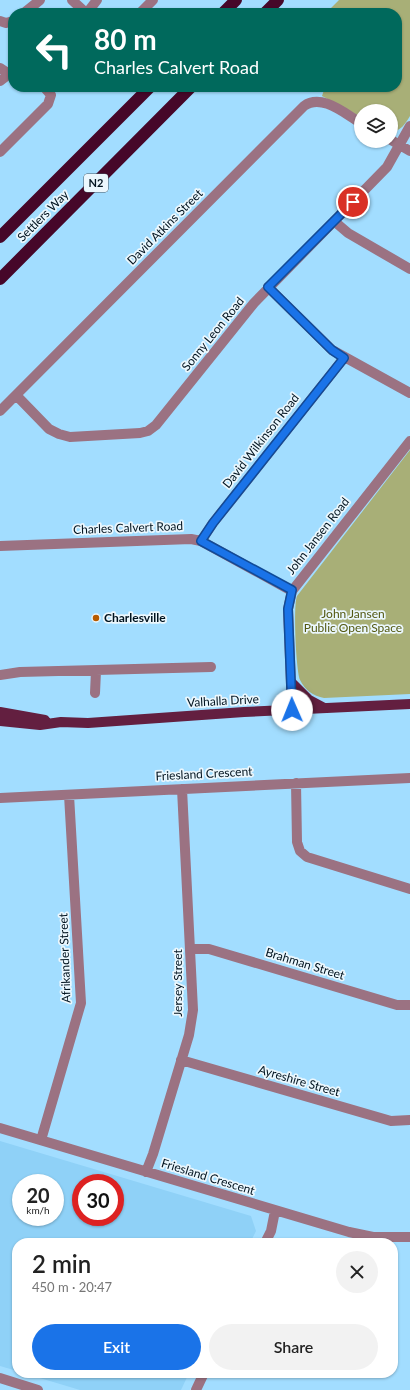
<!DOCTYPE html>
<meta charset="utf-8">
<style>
body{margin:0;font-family:Lato,sans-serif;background:#f2f2f2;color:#222;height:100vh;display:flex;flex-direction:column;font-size:15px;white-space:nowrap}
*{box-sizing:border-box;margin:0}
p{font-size:13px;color:#767676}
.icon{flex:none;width:22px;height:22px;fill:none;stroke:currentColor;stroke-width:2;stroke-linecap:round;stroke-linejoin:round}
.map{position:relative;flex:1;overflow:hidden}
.drawer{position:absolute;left:12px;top:1238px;width:386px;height:140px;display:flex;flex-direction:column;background:#fff;border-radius:16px;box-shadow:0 1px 3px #0004}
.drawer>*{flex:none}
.top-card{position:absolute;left:8px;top:8px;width:394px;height:84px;border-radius:16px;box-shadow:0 1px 3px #0004;background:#00695c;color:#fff;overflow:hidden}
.controls{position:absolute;left:354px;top:104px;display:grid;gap:8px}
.controls a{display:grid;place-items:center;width:44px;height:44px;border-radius:50%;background:#fff;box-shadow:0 1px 3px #0004;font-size:20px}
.speed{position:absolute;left:12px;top:1174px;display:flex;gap:8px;font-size:20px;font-weight:700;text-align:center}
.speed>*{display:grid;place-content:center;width:52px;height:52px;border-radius:50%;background:#fff;box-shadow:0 1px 3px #0004;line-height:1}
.speed small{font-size:10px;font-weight:400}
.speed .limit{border:6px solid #d22;background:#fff;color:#111}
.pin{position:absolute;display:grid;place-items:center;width:34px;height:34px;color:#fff;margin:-17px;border:2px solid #fff;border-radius:50%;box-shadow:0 1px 4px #0007}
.me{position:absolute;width:44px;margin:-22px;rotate:359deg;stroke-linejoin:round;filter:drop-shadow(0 0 3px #0008)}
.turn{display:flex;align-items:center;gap:14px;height:84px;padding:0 20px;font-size:18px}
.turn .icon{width:52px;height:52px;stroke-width:2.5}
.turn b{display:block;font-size:28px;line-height:34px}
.round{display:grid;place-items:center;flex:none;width:42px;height:42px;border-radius:21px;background:#f2f2f2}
.head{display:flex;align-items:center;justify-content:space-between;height:68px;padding:0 20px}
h1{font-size:24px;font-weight:600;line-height:30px}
.primary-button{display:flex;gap:8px;margin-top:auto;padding:8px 20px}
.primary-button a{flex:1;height:46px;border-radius:24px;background:#1a73e8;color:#fff;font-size:16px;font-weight:600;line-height:46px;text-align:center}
.primary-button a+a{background:#f2f2f2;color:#222}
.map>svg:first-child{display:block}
.built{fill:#8fd1f7;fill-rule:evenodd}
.green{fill:#a8af77}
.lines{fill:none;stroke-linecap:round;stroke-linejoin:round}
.minor{stroke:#9b7282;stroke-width:10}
.major{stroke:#631f40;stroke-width:10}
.highway{stroke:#460729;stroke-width:12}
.route-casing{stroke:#114b97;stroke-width:10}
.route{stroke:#1a73e8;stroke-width:7}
.poi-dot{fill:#b75b00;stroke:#ebf7fd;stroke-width:1.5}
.labels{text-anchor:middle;stroke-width:3.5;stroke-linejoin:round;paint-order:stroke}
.shield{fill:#ebf7fd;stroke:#465762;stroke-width:1}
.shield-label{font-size:11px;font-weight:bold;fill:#00131f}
.street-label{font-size:12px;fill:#00131f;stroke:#ebf7fd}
.park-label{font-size:12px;fill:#535810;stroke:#ebf7fd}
.poi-label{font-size:12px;font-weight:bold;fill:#00131f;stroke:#ebf7fd;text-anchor:start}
</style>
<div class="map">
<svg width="410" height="1390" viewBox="0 0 410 1390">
<rect width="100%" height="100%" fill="#a2ddff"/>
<path class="built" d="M0 1141 251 1216 256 1231 250 1243H17V1371L0 1366ZM21 1183H55V1217H21ZM81 1183H115V1217H81Z
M23 1373H189L181 1390H80Z"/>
<path class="green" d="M339 0H410V116C405 124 401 131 391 132V111H361V117L322 96 325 87H397V13H326Z
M410 450V694L324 698C313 696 305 690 300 680 296 670 293 606 297 596Z"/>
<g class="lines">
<path class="minor" d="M72 0 86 13
M24 13 40 0
M87 13 97 0
M140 13 153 0
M0 21 6 23 13 21
M0 68 9 74
M0 81 13 71
M391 140 410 151
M0 152 48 104 51 95 44 87
M334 221 348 233 410 269
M268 287 332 350 410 393
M16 395 49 429 59 434 70 437 140 433 148 431 156 425 254 303 387 167 410 126
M0 411 304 106C322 93 345 114 361 123
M201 541 213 523 344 358
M0 546 191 539 201 541 292 591
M0 675 20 672 211 667
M95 693 96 671
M292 710 288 609 292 591 410 441
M296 783 297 842 300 851 307 857 410 889
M0 798 410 778
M191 949H209L397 1005H410
M181 1060 391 1121 410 1120
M0 1128 349 1232 373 1237H410
M41 1140 81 1003 69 795
M146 1172 153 1154 189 1035 193 1010 182 789
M265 1243 271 1231 275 1211
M0 1378 38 1390
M196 1390 204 1373"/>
<path class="major" d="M292 683 309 700 324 708
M0 712 45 720
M0 721 40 725 61 722 88 723 244 712 410 704"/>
<path class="highway" d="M223 13 236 0
M265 13 278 0
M0 237 150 87
M0 279 191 87"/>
</g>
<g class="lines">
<defs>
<path id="route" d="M292 710 288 609 292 590 201 541 213 523 344 358 332 350 268 287 353 202"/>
</defs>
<use href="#route" class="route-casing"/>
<use href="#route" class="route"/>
</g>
<circle class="poi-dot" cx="96" cy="618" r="4"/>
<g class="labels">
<rect class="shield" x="84" y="174" width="24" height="18" rx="3"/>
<g class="shield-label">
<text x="96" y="187">N2</text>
</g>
<g class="street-label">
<text transform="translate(43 216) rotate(-45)" y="4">Settlers Way</text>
<text transform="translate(165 227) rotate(-45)" y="4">David Atkins Street</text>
<text transform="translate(213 334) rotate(-51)" y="4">Sonny Leon Road</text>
<text transform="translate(261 441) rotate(-52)" y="4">David Wilkinson Road</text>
<text transform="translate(128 528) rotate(-2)" y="4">Charles Calvert Road</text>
<text transform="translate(318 536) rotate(-52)" y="4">John Jansen Road</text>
<text transform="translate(223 701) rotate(-3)" y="4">Valhalla Drive</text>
<text transform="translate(204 774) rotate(-3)" y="4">Friesland Crescent</text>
<text transform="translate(65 958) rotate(-92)" y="4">Afrikander Street</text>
<text transform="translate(305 964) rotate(17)" y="4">Brahman Street</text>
<text transform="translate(178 983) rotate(-90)" y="4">Jersey Street</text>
<text transform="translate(299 1081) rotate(16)" y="4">Ayreshire Street</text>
<text transform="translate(208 1177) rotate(17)" y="4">Friesland Crescent</text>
</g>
<g class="park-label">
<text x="353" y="618">John Jansen<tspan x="353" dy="14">Public Open Space</tspan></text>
</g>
<g class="poi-label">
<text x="104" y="622">Charlesville</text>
</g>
</g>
</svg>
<div class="controls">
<a><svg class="icon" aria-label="layers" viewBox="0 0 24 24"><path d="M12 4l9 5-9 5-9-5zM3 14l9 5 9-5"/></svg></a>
</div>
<div class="speed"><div>20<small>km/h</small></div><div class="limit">30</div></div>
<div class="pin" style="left:353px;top:202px;background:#d93025"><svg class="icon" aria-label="arrive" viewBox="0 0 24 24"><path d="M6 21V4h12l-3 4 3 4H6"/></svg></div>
<svg class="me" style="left:292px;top:710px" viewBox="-20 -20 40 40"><circle r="19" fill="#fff"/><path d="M0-13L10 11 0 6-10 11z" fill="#1a73e8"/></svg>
<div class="top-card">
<div class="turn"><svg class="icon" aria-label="left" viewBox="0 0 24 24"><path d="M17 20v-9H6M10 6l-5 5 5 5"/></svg><div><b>80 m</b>Charles Calvert Road</div></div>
</div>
<section class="drawer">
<div class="head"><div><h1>2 min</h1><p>450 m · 20:47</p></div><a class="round"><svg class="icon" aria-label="close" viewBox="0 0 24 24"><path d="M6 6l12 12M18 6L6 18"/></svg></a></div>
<div class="primary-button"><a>Exit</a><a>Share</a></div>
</section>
</div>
